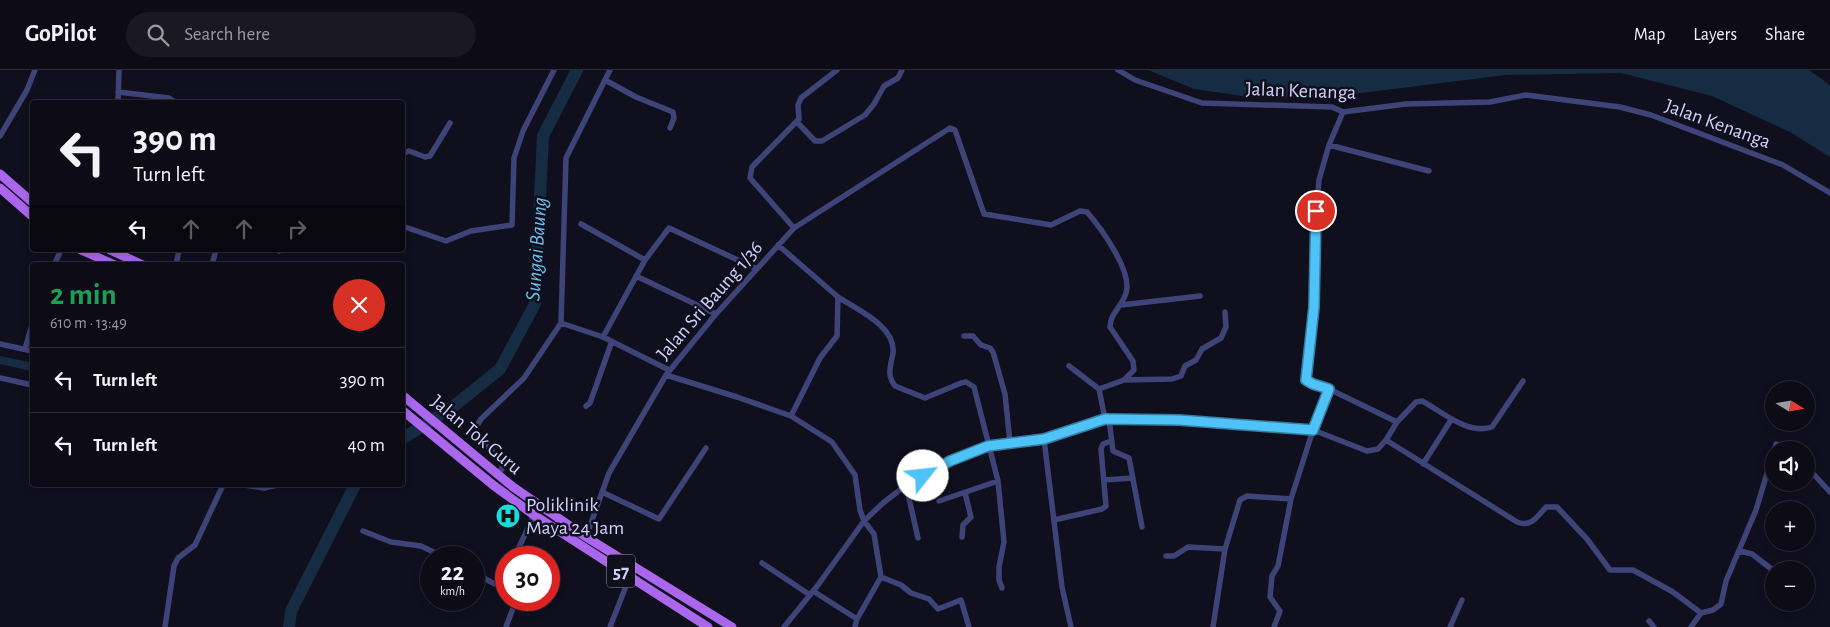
<!DOCTYPE html>
<meta charset="utf-8">
<style>
body{margin:0;font-family:"Alegreya Sans",sans-serif;background:#1a1923;color:#f1f3f6;height:100vh;display:flex;flex-direction:column;font-size:19px;white-space:nowrap}
*{box-sizing:border-box;margin:0}
p{font-size:16px;color:#9a9ba1}
.icon{flex:none;width:28px;height:28px;fill:none;stroke:currentColor;stroke-width:2;stroke-linecap:round;stroke-linejoin:round}
.map{position:relative;flex:1;overflow:hidden}
.side{position:absolute;left:30px;top:192px;width:375px;height:225px;display:flex;flex-direction:column;background:#0c0b16;border-radius:5px;box-shadow:0 2px 8px #0003,0 0 0 1px #2c2b35}
.side>*{flex:none}
.top-card{position:absolute;left:30px;top:30px;width:375px;height:152px;border-radius:5px;box-shadow:0 2px 8px #0003,0 0 0 1px #2c2b35;background:#0c0b16;color:#f1f3f6;overflow:hidden}
.needle{width:32px;rotate:101deg}
.fabs{position:absolute;left:1765px;top:311px;display:grid;gap:10px}
.fabs a{display:grid;place-items:center;width:50px;height:50px;border-radius:50%;background:#0c0b16;box-shadow:0 2px 8px #0003,0 0 0 1px #2c2b35;font-size:25px}
.speed{position:absolute;left:420px;top:476px;display:flex;gap:10px;font-size:25px;font-weight:700;text-align:center}
.speed>*{display:grid;place-content:center;width:65px;height:65px;border-radius:50%;background:#0c0b16;box-shadow:0 2px 8px #0003,0 0 0 1px #2c2b35;line-height:1}
.speed small{font-size:12px;font-weight:400}
.speed .limit{border:8px solid #d22;background:#fff;color:#111}
.pin{position:absolute;display:grid;place-items:center;width:42px;height:42px;color:#fff;margin:-21px;border:2px solid #fff;border-radius:50%;box-shadow:0 1px 5px #0007}
.me{position:absolute;width:55px;margin:-28px;rotate:61deg;stroke-linejoin:round;filter:drop-shadow(0 0 4px #0008)}
.turn{display:flex;align-items:center;gap:18px;height:105px;padding:0 20px;font-size:22px}
.turn .icon{width:65px;height:65px;stroke-width:2.5}
.turn b{display:block;font-size:35px;line-height:42px}
.lanes{display:flex;align-items:center;height:48px;padding:0 20px;background:#0003;justify-content:center;gap:25px;direction:ltr}
.lanes .off{opacity:.35}
.round{display:grid;place-items:center;flex:none;width:52px;height:52px;border-radius:26px;background:#1a1923}
.summary{display:flex;align-items:center;justify-content:space-between;height:85px;padding:0 20px}
h1{font-size:30px;font-weight:700;line-height:38px;color:#1e9e55}
ul{padding:0;list-style:none}
li{display:flex;align-items:center;gap:15px;height:65px;padding:0 20px;border-top:1px solid #2c2b35}
li div{flex:1}
li b{display:block;font-size:19px}
li em{font-style:normal}
header{display:flex;align-items:center;gap:30px;box-sizing:border-box;height:70px;padding:0 25px;background:#0c0b16;border-bottom:1px solid #2c2b35}
header strong{font-size:24px}
nav{display:flex;gap:28px;margin-inline-start:auto;font-size:18px}
.search{width:350px;height:45px;background:#1a1923;display:flex;align-items:center;gap:12px;box-sizing:border-box;padding:0 18px;border-radius:28px;color:#9a9ba1;font-size:19px}
.map>svg:first-child{display:block}
.water{fill:#152c42}
.lines{fill:none;stroke-linecap:round;stroke-linejoin:round}
.canal{stroke:#152c42;stroke-width:8}
.river{stroke:#152c42;stroke-width:12}
.street{stroke:#3f4478;stroke-width:5.5}
.primary{stroke:#aa66ec;stroke-width:9}
.route-casing{stroke:#337fa1;stroke-width:12}
.route{stroke:#4fc3f7;stroke-width:9}
.labels{text-anchor:middle;stroke-width:5;stroke-linejoin:round;paint-order:stroke}
.shield{fill:#100f1e;stroke:#9898b7;stroke-width:1}
.shield-label{font-size:19px;font-weight:bold;fill:#d2d2f9}
.street-label{font-size:20px;fill:#d2d2f9;stroke:#100f1e}
.poi-label{font-size:20px;fill:#d2d2f9;stroke:#100f1e;text-anchor:start}
.water-label{font-size:21px;font-style:italic;fill:#6cc1ed;stroke:#100f1e}
</style>
<header>
<strong>GoPilot</strong>
<div class="search"><svg class="icon" aria-label="search" viewBox="0 0 24 24"><circle cx="10" cy="10" r="6"/><path d="M15 15l6 6"/></svg>Search here</div>
<nav><a>Map</a><a>Layers</a><a>Share</a></nav>
</header>
<div class="map">
<svg width="1830" height="557" viewBox="0 0 1830 557">
<rect width="100%" height="100%" fill="#100f1e"/>
<path class="water" d="M1148 0H1809L1830 15V87L1790 62 1712 26 1621 3 1506 5 1337 26 1256 28 1194 19Z"/>
<g class="lines">
<path class="canal" d="M0 290 32 297
M402 366 408 367"/>
<path class="river" d="M402 369 454 336 500 299 535 234 543 66 577 0
M289 557 291 541 355 415"/>
<path class="street" d="M1118 0 1135 10 1202 33 1332 37 1343 42 1406 34 1490 32 1526 25 1620 37 1651 45 1783 95 1830 123
M605 10 636 27 673 42 674 48 670 58
M118 22 169 28 175 32
M118 32 119 0
M1343 42 1329 75 1319 110 1315 157 1314 237 1307 310 1309 312 1329 319 1397 352 1386 370 1517 452C1531 458 1538 446 1546 437H1557L1587 469 1610 500H1633L1673 522 1701 543 1713 540 1721 534 1726 511 1756 440 1774 380
M797 52 815 71H822L865 45 874 34 884 16 898 8 902 0
M0 66 27 20 35 0
M1329 75 1429 101
M402 84 409 81 425 87 430 86 450 53
M581 154 645 190
M402 156 446 171 471 161 512 155 514 88 523 61 554 0
M794 158 750 108 752 97 799 49 798 35 801 28 837 0
M778 175 838 227 837 266 820 288 791 346
M279 181 280 180
M54 195 61 180
M176 195 179 180
M212 195 216 180
M636 206 716 244
M838 227C856 239 896 256 893 283 891 296 886 304 895 316L925 328 961 313 966 312 974 317 998 411 1004 472 999 497V510L1002 518
M1121 235 1200 226
M561 253 603 267 669 300
M964 266H973L981 275 990 278 993 282 1005 324 1010 373
M603 267 645 190 669 158 757 199
M0 274 32 281
M25 279 32 255
M1069 296 1099 319
M666 305 737 327 791 346 832 372 855 405 860 440 864 451 874 464 881 507 901 515 911 523 929 529 938 539 961 530 969 557
M0 308 32 315
M1124 310 1172 309 1181 306 1185 296 1196 290 1202 279 1221 268 1226 257 1225 242
M586 336 590 333 612 271
M1109 349 1113 381 1129 388 1142 457
M1397 352 1416 332 1422 331C1443 342 1467 365 1492 357L1523 311
M1044 369 1062 517 1071 557
M1774 380 1776 374 1791 380
M1423 394 1451 350
M1806 396 1830 422
M496 405 502 399V391L477 366 475 359 481 349 524 308 561 253 566 88 610 0
M1104 410 1133 408
M244 415 264 418 277 415
M906 415 918 468
M602 422 659 449 706 378
M939 431 998 411
M1054 450 1102 439 1106 436 1101 379 1103 374 1111 371
M363 461 391 472 421 476 446 488
M586 467 609 403 666 305 716 244 794 158 950 58 955 60 984 144 1051 155 1080 141 1087 142C1101 158 1133 202 1126 223 1122 237 1110 243 1110 257L1133 291 1134 300 1124 310 1099 319 1105 349
M962 467 963 455 971 447 965 423
M1740 481 1752 484 1774 501
M1166 486H1174L1188 477 1225 479
M514 488 534 445
M762 493 810 525
M474 503 495 514 501 515 506 506
M813 521 857 549 855 557
M857 549 881 507
M1649 551 1654 557
M165 557 174 496 178 488 195 475 223 415
M506 557 516 530
M610 557 630 506
M784 557 818 515 864 451 883 433 909 413 950 391 988 376 1044 369 1109 349H1179L1313 360 1329 319
M1213 557 1225 479 1240 430 1247 426 1291 429 1313 360 1367 381 1378 379 1386 370
M1274 557 1280 541 1270 527 1272 506 1278 496 1291 429
M1450 557 1462 530
M1691 557 1701 543"/>
<path class="primary" d="M0 104 32 132
M0 118 32 146
M81 180 115 195
M110 180 143 195
M402 325 513 417 586 467 732 557
M402 340 493 415 534 445 708 557"/>
</g>
<g class="lines">
<defs>
<path id="route" d="M923 406 950 391 988 376 1044 369 1105 349 1179 350 1313 360 1329 319 1313 314 1306 310 1314 237 1316 141"/>
</defs>
<use href="#route" class="route-casing"/>
<use href="#route" class="route"/>
</g>
<defs>
<symbol id="hospital-disc" viewBox="-11 -11 22 22"><circle r="9.5" fill="#1bdcd8" stroke="#100f1e"/><path d="M-5-5h3v3.5h4V-5h3V5h-3V1.5h-4V5h-3Z" fill="#111"/></symbol>
</defs>
<g fill-rule="evenodd">
<use href="#hospital-disc" x="494" y="432" width="28" height="28"/>
</g>
<g class="labels">
<rect class="shield" x="607" y="484.5" width="28" height="33" rx="4"/>
<g class="shield-label">
<text x="621" y="508">57</text>
</g>
<g class="street-label">
<text transform="translate(1301 20) rotate(2)" y="7">Jalan Kenanga</text>
<text transform="translate(1718 53) rotate(20)" y="7">Jalan Kenanga</text>
<text transform="translate(709 230) rotate(-49)" y="7">Jalan Sri Baung 1/36</text>
<text transform="translate(477 364) rotate(40)" y="7">Jalan Tok Guru</text>
</g>
<g class="poi-label">
<text x="526" y="441">Poliklinik<tspan x="526" dy="23">Maya 24 Jam</tspan></text>
</g>
<g class="water-label">
<text transform="translate(536 179) rotate(-86)" y="7">Sungai Baung</text>
</g>
</g>
</svg>
<div class="fabs">
<a><svg class="needle" viewBox="-14 -14 28 28"><path d="M0-13l5 13h-10z" fill="#e53935"/><path d="M0 13l5-13h-10z" fill="#9a9ba1"/></svg></a>
<a><svg class="icon" aria-label="sound" viewBox="0 0 24 24"><path d="M4 9h4l5-4v14l-5-4H4zM17 9q2 3 0 6"/></svg></a>
<a>+</a>
<a>−</a>
</div>
<div class="speed"><div>22<small>km/h</small></div><div class="limit">30</div></div>
<div class="pin" style="left:1316px;top:141px;background:#d93025"><svg class="icon" aria-label="arrive" viewBox="0 0 24 24"><path d="M6 21V4h12l-3 4 3 4H6"/></svg></div>
<svg class="me" style="left:923px;top:406px" viewBox="-20 -20 40 40"><circle r="19" fill="#fff"/><path d="M0-13L10 11 0 6-10 11z" fill="#4fc3f7"/></svg>
<div class="top-card">
<div class="turn"><svg class="icon" aria-label="left" viewBox="0 0 24 24"><path d="M17 20v-9H6M10 6l-5 5 5 5"/></svg><div><b>390 m</b>Turn left</div></div>
<div class="lanes"><svg class="icon" aria-label="left" viewBox="0 0 24 24"><path d="M17 20v-9H6M10 6l-5 5 5 5"/></svg><svg class="icon off" aria-label="ahead" viewBox="0 0 24 24"><path d="M12 20V5M6 11l6-6 6 6"/></svg><svg class="icon off" aria-label="ahead" viewBox="0 0 24 24"><path d="M12 20V5M6 11l6-6 6 6"/></svg><svg class="icon off" aria-label="right" viewBox="0 0 24 24"><path d="M7 20v-9h11M14 6l5 5-5 5"/></svg></div>
</div>
<section class="side">
<div class="summary"><div><h1>2 min</h1><p>610 m · 13:49</p></div><a class="round" style="background:#d93025;color:#fff"><svg class="icon" aria-label="close" viewBox="0 0 24 24"><path d="M6 6l12 12M18 6L6 18"/></svg></a></div>
<ul>
<li><svg class="icon" aria-label="left" viewBox="0 0 24 24"><path d="M17 20v-9H6M10 6l-5 5 5 5"/></svg><div><b>Turn left</b></div><em>390 m</em></li>
<li><svg class="icon" aria-label="left" viewBox="0 0 24 24"><path d="M17 20v-9H6M10 6l-5 5 5 5"/></svg><div><b>Turn left</b></div><em>40 m</em></li>
</ul>
</section>
</div>
